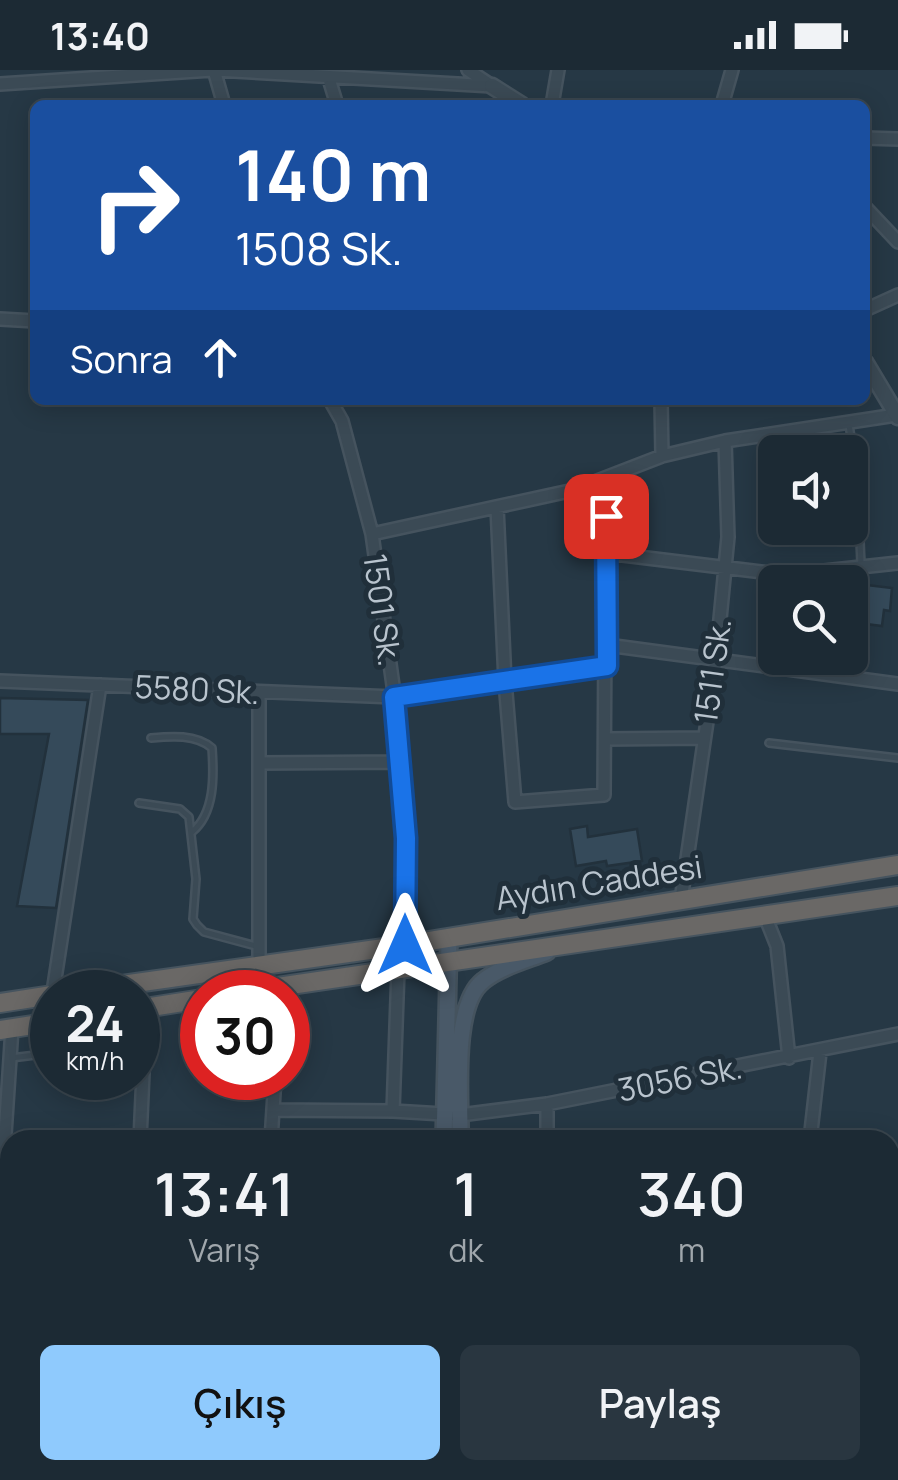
<!DOCTYPE html>
<html lang="tr">
<meta charset="utf-8">
<style>
body{margin:0;font-family:Manrope,sans-serif;background:#293640;color:#f1f3f6;height:100vh;display:flex;flex-direction:column;font-size:38px;white-space:nowrap}
*{box-sizing:border-box;margin:0}
p{font-size:32px;color:#a0a7ac}
.icon{flex:none;width:55px;height:55px;fill:none;stroke:currentColor;stroke-width:2;stroke-linecap:round;stroke-linejoin:round}
.map{position:relative;flex:1;overflow:hidden}
.panel{position:absolute;left:0px;top:1060px;width:900px;height:350px;display:flex;flex-direction:column;background:#1c2a34;border-radius:30px 30px 0 0;box-shadow:0 5px 25px #0003,0 0 0 2px #3a464f}
.panel>*{flex:none}
.banner{position:absolute;left:30px;top:30px;width:840px;height:305px;border-radius:15px;box-shadow:0 5px 25px #0003,0 0 0 2px #3a464f;background:#1a4fa0;color:#fff;overflow:hidden}
.buttons{position:absolute;left:758px;top:365px;display:grid;gap:20px}
.buttons a{display:grid;place-items:center;width:110px;height:110px;border-radius:15px;background:#1c2a34;box-shadow:0 5px 25px #0003,0 0 0 2px #3a464f;font-size:50px}
.speed{position:absolute;left:30px;top:900px;display:flex;gap:20px;font-size:50px;font-weight:700;text-align:center}
.speed>*{display:grid;place-content:center;width:130px;height:130px;border-radius:50%;background:#1c2a34;box-shadow:0 5px 25px #0003,0 0 0 2px #3a464f;line-height:1}
.speed small{font-size:25px;font-weight:400}
.speed .limit{border:15px solid #d22;background:#fff;color:#111}
.pin{position:absolute;display:grid;place-items:center;width:85px;height:85px;color:#fff;margin:-42px;border-radius:20px;box-shadow:0 5px 15px #0006}
.me{position:absolute;width:110px;margin:-55px;rotate:0deg;stroke-linejoin:round;filter:drop-shadow(0 0 8px #0008)}
.turn{display:flex;align-items:center;gap:35px;height:210px;padding:0 40px;font-size:45px}
.turn .icon{width:130px;height:130px;stroke-width:2.5}
.turn b{display:block;font-size:70px;line-height:85px}
.then{display:flex;align-items:center;height:95px;padding:0 40px;background:#0003;gap:20px;font-size:38px}
.eta{display:flex;justify-content:space-evenly;align-items:center;height:170px;text-align:center}
.eta b{font-size:60px;font-weight:600;line-height:70px}
.action{display:flex;gap:20px;margin-top:auto;padding:20px 40px}
.action a{flex:1;height:115px;border-radius:15px;background:#8fcafd;color:#111;font-size:40px;font-weight:600;line-height:115px;text-align:center}
.action a+a{background:#293640;color:#f1f3f6}
.status{display:flex;justify-content:space-between;align-items:center;height:70px;padding:0 50px;background:#1c2a34;direction:ltr}
.status svg{height:28px;fill:currentColor}
.map>svg:first-child{display:block}
.building{fill:#354a5a;stroke:#22313c;stroke-width:2.5}
.lines{fill:none;stroke-linecap:round;stroke-linejoin:round}
.service-casing{stroke:#45535e;stroke-width:10}
.minor-casing{stroke:#45535e;stroke-width:16}
.tertiary-casing{stroke:#45535e;stroke-width:19}
.secondary-casing{stroke:#45535e;stroke-width:20}
.trunk-casing{stroke:#46545f;stroke-width:22}
.service{stroke:#3b4a55;stroke-width:5}
.minor{stroke:#3b4a55;stroke-width:11}
.tertiary{stroke:#3b4a55;stroke-width:14}
.secondary{stroke:#495968;stroke-width:15}
.trunk{stroke:#6a6866;stroke-width:18}
.route-casing{stroke:#114b97;stroke-width:25}
.route{stroke:#1a73e8;stroke-width:18}
.labels{text-anchor:middle;stroke-width:10;stroke-linejoin:round;paint-order:stroke}
.street-label{font-size:32px;fill:#b9c4ce;stroke:#202f3a}
</style>
<div class="status"><b>13:40</b><svg viewBox="0 0 49 12"><path d="M0 12V9h3v3zM5 12V6h3v6zM10 12V3h3v9zM15 12V0h3v12zM26 1h20v11H26zM47 4h2v5h-2z"/></svg></div>
<div class="map">
<svg width="898" height="1410" viewBox="0 0 898 1410">
<rect width="100%" height="100%" fill="#263845"/>
<path class="building" d="M850 513 892 518 890 541 884 540 882 556 850 552Z
M0 628 88 630 56 838 17 836 49 664H0Z
M587 756 588 767 637 759 642 791 607 796 606 791 576 796 570 759Z"/>
<g class="lines">
<defs>
<path id="service" d="M849 355 857 404 861 494
M151 668C171 666 196 664 212 678 214 706 215 743 192 762
M769 673 898 688
M139 733 180 739 189 747 196 809 193 849 197 855 204 862 256 876
M11 988 52 983"/>
<path id="minor" d="M214 0 224 35
M216 0 492 16
M468 0 489 14
M329 9 337 35
M0 14 212 0
M552 35 558 0
M722 35 732 0
M865 68 898 69
M865 137 898 172
M865 240 898 225
M0 249 35 251
M330 330 342 351 372 464 400 666 405 767V875
M661 330 662 386
M497 437 505 611 515 732 604 725 606 408
M372 464 574 420 662 386 725 371 896 345
M606 483 787 505 898 493
M607 575 898 614
M0 611 394 627 607 597
M259 624V896
M605 669 703 668
M259 693 401 692
M681 830 716 590 728 467 725 371
M765 846 777 876 789 988
M53 922 100 615
M547 1034V1070
M273 1040 393 1041 460 1045 547 1034 898 964
M393 1041 398 900
M140 1070 146 937
M271 1070 275 1008
M810 1070 820 982
M0 1141 12 958
M890 1158H898
M890 1307 898 1308
M60 1410V1400
M177 1410V1400
M306 1410 307 1400
M649 1410 650 1400
M769 1410 771 1400"/>
<path id="tertiary" d="M492 16 522 35
M865 292 898 347"/>
<path id="secondary" d="M444 1070 449 868
M460 1070C461 1031 451 936 483 911 500 897 527 890 547 882
M0 1236 10 1237
M0 1369 10 1370
M445 1400 464 1404 535 1403 615 1410"/>
<path id="trunk" d="M72 922 405 875 898 795
M243 922 898 826
M0 933 52 925
M138 939 202 929
M0 960 52 952"/>
</defs>
<use href="#service" class="service-casing"/>
<use href="#minor" class="minor-casing"/>
<use href="#tertiary" class="tertiary-casing"/>
<use href="#secondary" class="secondary-casing"/>
<use href="#trunk" class="trunk-casing"/>
<use href="#service" class="service"/>
<use href="#minor" class="minor"/>
<use href="#tertiary" class="tertiary"/>
<use href="#secondary" class="secondary"/>
<use href="#trunk" class="trunk"/>
</g>
<g class="lines">
<defs>
<path id="route" d="M405 875 406 768 394 627 607 596 606 446"/>
</defs>
<use href="#route" class="route-casing"/>
<use href="#route" class="route"/>
</g>
<g class="labels">
<g class="street-label">
<text transform="translate(382 540) rotate(82)" y="11">1501 Sk.</text>
<text transform="translate(713 601) rotate(-82)" y="11">1511 Sk.</text>
<text transform="translate(197 620) rotate(3)" y="11">5580 Sk.</text>
<text transform="translate(599 813) rotate(-9)" y="11">Aydın Caddesi</text>
<text transform="translate(680 1009) rotate(-11)" y="11">3056 Sk.</text>
</g>
</g>
</svg>
<div class="buttons">
<a><svg class="icon" aria-label="sound" viewBox="0 0 24 24"><path d="M4 9h4l5-4v14l-5-4H4zM17 9q2 3 0 6"/></svg></a>
<a><svg class="icon" aria-label="search" viewBox="0 0 24 24"><circle cx="10" cy="10" r="6"/><path d="M15 15l6 6"/></svg></a>
</div>
<div class="speed"><div>24<small>km/h</small></div><div class="limit">30</div></div>
<div class="pin" style="left:606px;top:446px;background:#d93025"><svg class="icon" aria-label="arrive" viewBox="0 0 24 24"><path d="M6 21V4h12l-3 4 3 4H6"/></svg></div>
<svg class="me" style="left:405px;top:875px" viewBox="-20 -20 40 40"><path d="M0-17L14 15 0 8-14 15z" fill="#1a73e8" stroke="#fff" stroke-width="4"/></svg>
<div class="banner">
<div class="turn"><svg class="icon" aria-label="right" viewBox="0 0 24 24"><path d="M7 20v-9h11M14 6l5 5-5 5"/></svg><div><b>140 m</b>1508 Sk.</div></div>
<div class="then">Sonra<svg class="icon" aria-label="ahead" viewBox="0 0 24 24"><path d="M12 20V5M6 11l6-6 6 6"/></svg></div>
</div>
<section class="panel">
<div class="eta">
<div><b>13:41</b><p>Varış</p></div>
<div><b>1</b><p>dk</p></div>
<div><b>340</b><p>m</p></div>
</div>
<div class="action"><a>Çıkış</a><a>Paylaş</a></div>
</section>
</div>
